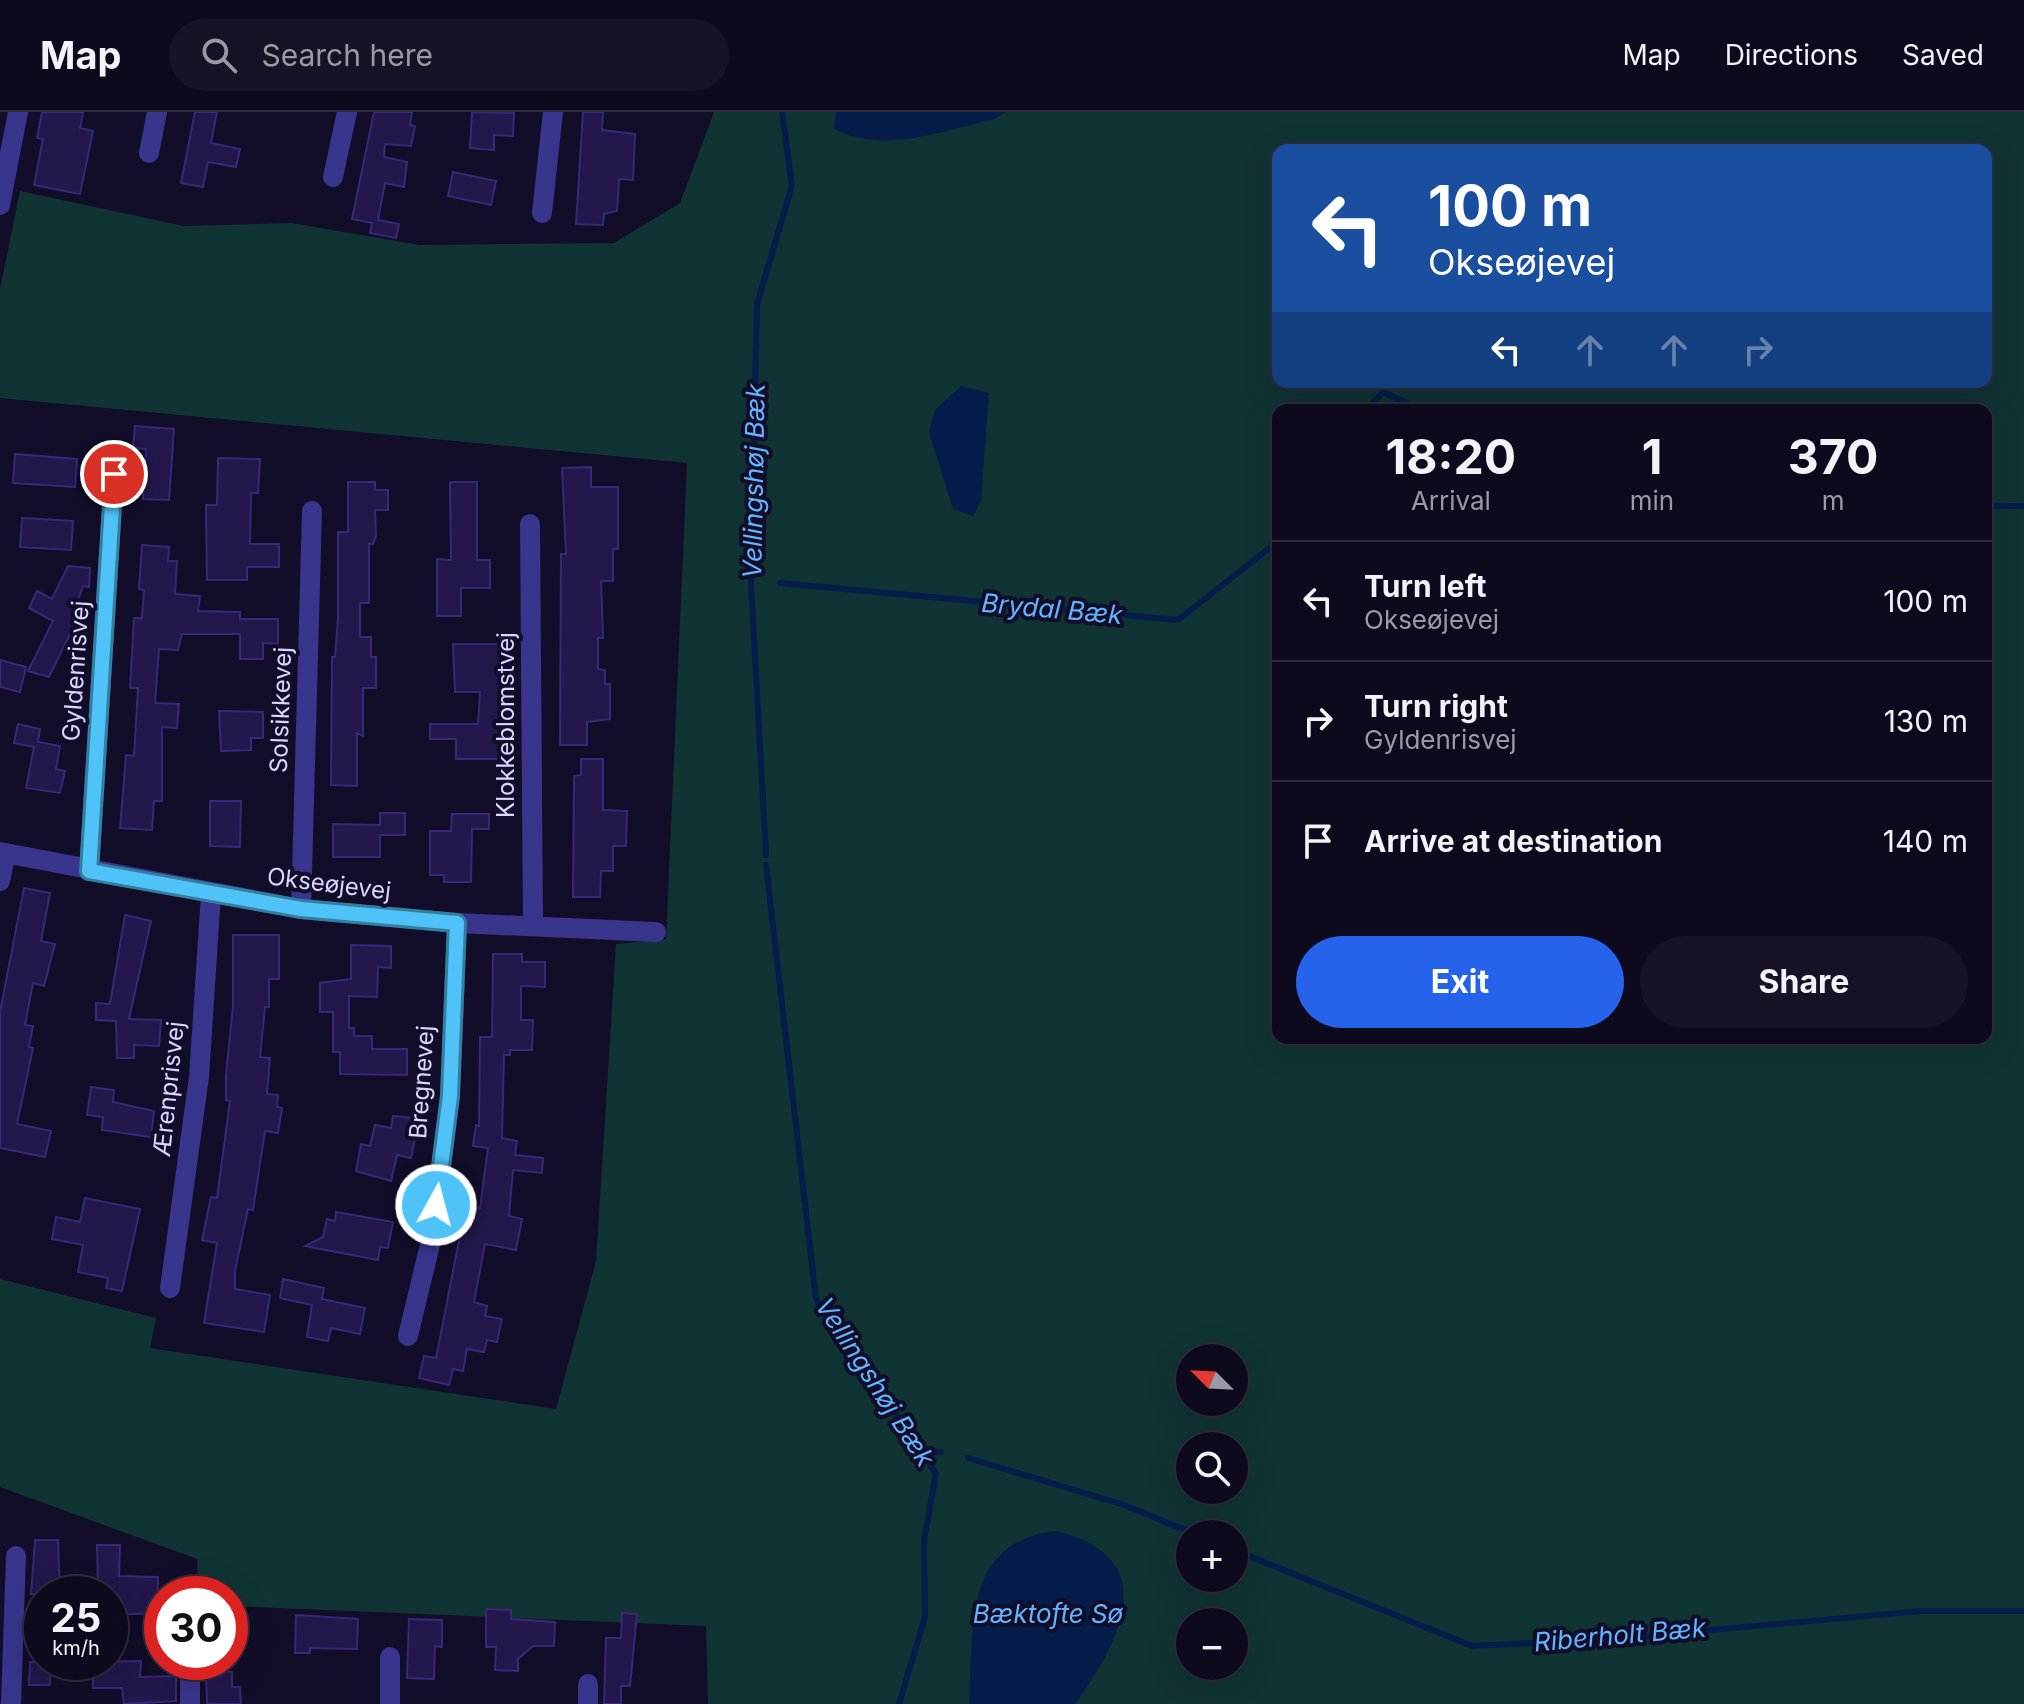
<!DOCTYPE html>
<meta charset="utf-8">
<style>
body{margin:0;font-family:Inter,sans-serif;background:#171327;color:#f1f3f6;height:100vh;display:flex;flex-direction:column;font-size:30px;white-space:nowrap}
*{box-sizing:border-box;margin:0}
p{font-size:26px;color:#9b9aa4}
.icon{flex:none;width:44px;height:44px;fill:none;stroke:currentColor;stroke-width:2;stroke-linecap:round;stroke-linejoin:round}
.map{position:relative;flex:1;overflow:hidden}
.panel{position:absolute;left:1272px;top:292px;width:720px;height:640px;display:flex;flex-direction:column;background:#0e0a1e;border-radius:16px;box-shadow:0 8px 32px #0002,0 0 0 2px #2e2b3c}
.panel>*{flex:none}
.hud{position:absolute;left:1272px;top:32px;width:720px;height:244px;border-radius:16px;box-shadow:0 8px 32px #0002,0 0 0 2px #2e2b3c;background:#1a4fa0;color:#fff;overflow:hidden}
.needle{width:52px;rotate:294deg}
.tools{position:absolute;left:1176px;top:1232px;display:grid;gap:16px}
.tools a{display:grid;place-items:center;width:72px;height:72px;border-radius:50%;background:#0e0a1e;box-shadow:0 8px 32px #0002,0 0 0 2px #2e2b3c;font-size:40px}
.speed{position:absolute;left:24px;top:1464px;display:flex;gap:16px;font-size:40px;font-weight:700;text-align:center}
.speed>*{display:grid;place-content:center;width:104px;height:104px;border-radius:50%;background:#0e0a1e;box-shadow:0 8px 32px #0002,0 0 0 2px #2e2b3c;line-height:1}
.speed small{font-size:20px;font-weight:400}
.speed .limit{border:12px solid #d22;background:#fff;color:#111}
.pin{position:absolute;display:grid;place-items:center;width:68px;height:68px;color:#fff;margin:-34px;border:4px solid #fff;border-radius:50%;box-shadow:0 2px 8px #0007}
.me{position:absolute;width:88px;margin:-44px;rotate:7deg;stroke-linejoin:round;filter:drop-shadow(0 0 6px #0008)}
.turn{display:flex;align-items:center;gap:28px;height:168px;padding:0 24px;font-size:36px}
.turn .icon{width:104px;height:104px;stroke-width:2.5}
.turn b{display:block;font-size:56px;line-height:68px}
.lanes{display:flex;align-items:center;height:76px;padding:0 24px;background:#0003;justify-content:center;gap:40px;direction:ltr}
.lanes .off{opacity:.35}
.eta{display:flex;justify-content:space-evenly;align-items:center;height:136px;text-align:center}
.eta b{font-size:48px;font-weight:700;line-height:56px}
.button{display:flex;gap:16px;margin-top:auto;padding:16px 24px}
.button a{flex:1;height:92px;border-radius:48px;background:#2563eb;color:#fff;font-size:32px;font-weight:700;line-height:92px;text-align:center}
.button a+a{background:#171327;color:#f1f3f6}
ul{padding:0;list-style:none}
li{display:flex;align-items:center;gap:24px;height:120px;padding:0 24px;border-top:2px solid #2e2b3c}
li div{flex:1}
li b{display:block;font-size:30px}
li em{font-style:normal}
header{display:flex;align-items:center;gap:48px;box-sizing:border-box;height:112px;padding:0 40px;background:#0e0a1e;border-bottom:2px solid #2e2b3c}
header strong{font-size:38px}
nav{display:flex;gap:44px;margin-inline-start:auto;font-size:28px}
.search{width:560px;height:72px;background:#171327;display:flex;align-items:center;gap:20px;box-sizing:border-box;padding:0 28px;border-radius:44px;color:#9b9aa4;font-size:30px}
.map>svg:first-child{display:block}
.green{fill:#103333;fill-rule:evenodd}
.water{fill:#051d4a}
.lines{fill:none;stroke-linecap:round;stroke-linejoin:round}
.stream{stroke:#051d4a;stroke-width:6}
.building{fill:#23174b;stroke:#392779;stroke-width:2}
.minor{stroke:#39348c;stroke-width:20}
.tertiary{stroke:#39348c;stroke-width:20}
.route-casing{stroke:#337fa1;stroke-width:20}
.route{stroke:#4fc3f7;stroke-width:14}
.labels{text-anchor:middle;stroke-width:8;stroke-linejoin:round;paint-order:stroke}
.street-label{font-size:24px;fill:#dad5ff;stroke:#120d28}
.water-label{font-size:26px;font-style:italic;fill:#63b3ff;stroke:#120d28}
</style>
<header>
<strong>Map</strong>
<div class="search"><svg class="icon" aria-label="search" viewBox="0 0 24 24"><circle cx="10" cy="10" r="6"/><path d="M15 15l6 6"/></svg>Search here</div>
<nav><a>Map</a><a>Directions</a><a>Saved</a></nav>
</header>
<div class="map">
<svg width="2024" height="1592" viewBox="0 0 2024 1592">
<rect width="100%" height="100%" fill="#120d28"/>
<path class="green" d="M714 0H2024V1592H708L706 1514 230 1494V1482H198L197 1447 0 1375V1167L156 1206 150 1236 556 1297 596 1149 616 832 666 827 687 351 0 286V177L20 79 184 114 291 111 420 133 614 131 680 91ZM1278 38H1986V270H1278ZM1278 298H1986V926H1278ZM1190 1246H1234V1290H1190ZM1190 1334H1234V1378H1190ZM1190 1422H1234V1466H1190ZM1190 1510H1234V1554H1190Z"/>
<path class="water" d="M836 0H1005L995 7C946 18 882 43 834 17Z
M961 274 989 281 981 389 973 404 953 397 929 320 935 298Z
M1056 1419C1165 1445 1120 1530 1075 1592H969C974 1519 961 1430 1056 1419Z"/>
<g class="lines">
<path class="stream" d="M1367 298 1383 280 1422 298
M1986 394H2024
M780 471 1178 508 1272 434 1278 408
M766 743 751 472 757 192 792 74 782 0
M766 753 816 1187 936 1361 924 1429 925 1505 899 1592
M922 1341 941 1340
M968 1346 1124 1393 1195 1422
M1234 1438 1472 1534 1612 1527 1921 1499H2024"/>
</g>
<path class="building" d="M42 0H83L80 16 93 19 80 82 34 73 43 27 37 26Z
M195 0H217L211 31 240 37 236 55 208 50 203 75 181 71Z
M374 0H412L410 13 415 14 411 34 385 32 384 45 407 50 404 75 385 71 378 108 399 112 396 126 370 121 372 111 352 107Z
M472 0 514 1 513 24 494 23V38L470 36Z
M583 0H603L602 18 635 22 633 68 619 67 617 99 604 102 603 113 576 112Z
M453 60 496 69 491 93 448 84Z
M135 314 174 317 169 388 143 387 146 337 133 336Z
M15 342 77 347 75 375 13 371Z
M218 346 260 347 258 381H251L250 432H279V455H247V468H207L206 393H217Z
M591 355V375H618V437H613V469H601L603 526H598V557L605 558V572H610V607L587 610V633H560L561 442H566L562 356Z
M348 370H375V378H388V398H375L376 423 373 432H369V491H360V525H371V545H376V576H363V624L357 621V674L331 673 332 545H335L338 505V420H348Z
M450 370H477V448H490V476H461V504H437V447L451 448Z
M22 406 73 409 71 438 20 435Z
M142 433 169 435 168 449H177L175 482 200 484 198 499 240 500V507H278V532L263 531V547H240V522H182L178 538 159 537 155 591 179 592 177 616 162 615V689H154L152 718 120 716 126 643 134 644 138 576H130L134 506H142L144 478 139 477Z
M68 454 90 456 89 475 83 474 75 497 81 500 49 565 28 559 53 509 29 496 37 479 52 487Z
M453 532H506L500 647H456V627H430V612H478L480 580H455Z
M0 548 26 555 20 580 0 575Z
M219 599 263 600V626H251V638L221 639Z
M18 612 40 617 38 630 60 634 56 657 65 659 60 681 26 676 34 635 14 631Z
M581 647H603V698L627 699 626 734H613V759H601L600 785H573L574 664 581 663Z
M210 689H241L240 735 210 734Z
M380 701H405V723H380V745H333V712L380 713Z
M452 702H489V717H472L471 770H444V763H430V719H451Z
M24 776 50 781 41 829 55 832 44 874 33 871 25 913 33 914 29 935 33 936 17 1012 51 1019 45 1045 0 1036V900Z
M125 803 151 809 129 907 161 908 159 934 134 933V946H117L116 909 96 908V891L110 892Z
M233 823H279V867H269V895H265L260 945 270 946 267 982 278 983 277 995 282 996 278 1021 265 1019 253 1098 248 1097 235 1159V1177L270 1183 264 1220 204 1211 217 1131 202 1128 211 1085 217 1086 230 989 226 988V963L233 894Z
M351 833 391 834V856L378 855 377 885 349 884V916H354V924H372V937H407V963L340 962V940H333V900H320V871L351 867Z
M493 842H522V850H545V875L521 874V908H533L532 938H510V943H504L502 1026 517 1029 515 1043 543 1046 542 1061 513 1058 509 1104 522 1107 516 1138 485 1132 474 1190 487 1194 485 1204 502 1207 497 1230 487 1228 484 1240 467 1237 463 1259 453 1257 449 1273 419 1266 424 1244 436 1246 466 1093 480 1096 488 1036 473 1034 476 1013 479 1014 480 925H492Z
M91 975 114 978 113 990 154 999 151 1025 102 1018 103 1005 87 1003Z
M393 1004 414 1006 411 1020 416 1022 411 1046 397 1043 391 1069 356 1059 361 1032 370 1034 375 1013 391 1016Z
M85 1086 140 1097 122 1179 106 1176 108 1166 78 1160 83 1133 52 1127 56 1105 80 1110Z
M336 1100 393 1110 388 1136 380 1135 378 1148 305 1134 323 1125 327 1107 335 1109Z
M283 1167 324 1176 322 1187 365 1196 360 1222 331 1216 328 1229 307 1225 312 1193 280 1186Z
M35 1428H58L60 1482H31Z
M97 1433H120L119 1464 158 1465 157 1501 110 1503V1482H98Z
M486 1497 511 1498V1507L555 1510 554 1534H533L518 1547V1559L495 1558 496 1535H486Z
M622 1501 637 1502 630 1574H621V1592H604L606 1526H621Z
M296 1503 358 1507 357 1537 310 1536V1541H295Z
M409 1507 442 1508V1535L435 1534 434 1567 407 1566Z
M141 1549 140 1565 176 1564V1589L124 1592 122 1576H93V1550Z
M30 1550H51L50 1573H29Z
M206 1559 232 1560V1575H240L241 1592H207Z"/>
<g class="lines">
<path class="minor" d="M149 41 157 0
M333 65 347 0
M542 101 553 0
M530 412 533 813
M0 740 301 797 457 811 656 820
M89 759 114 362
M0 769 6 741
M301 797 312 399
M170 1176 199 965 211 782
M408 1224 433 1120 450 984 457 811
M390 1545V1592
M190 1550V1592
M588 1572V1592
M11 1592 16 1444"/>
<path class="tertiary" d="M0 93 18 0"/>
</g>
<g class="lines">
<defs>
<path id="route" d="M114 362 89 759 301 797 457 811 450 984 436 1093"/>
</defs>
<use href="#route" class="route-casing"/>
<use href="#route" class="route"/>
</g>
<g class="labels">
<g class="street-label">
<text transform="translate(76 559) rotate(-86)" y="8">Gyldenrisvej</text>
<text transform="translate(281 598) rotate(-88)" y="8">Solsikkevej</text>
<text transform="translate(506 613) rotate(-90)" y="8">Klokkeblomstvej</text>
<text transform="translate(329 772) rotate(7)" y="8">Okseøjevej</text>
<text transform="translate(422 970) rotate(-86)" y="8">Bregnevej</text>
<text transform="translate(169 977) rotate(-84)" y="8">Ærenprisvej</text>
</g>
<g class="water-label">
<text transform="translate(754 369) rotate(-89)" y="9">Vellingshøj Bæk</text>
<text transform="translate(1052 497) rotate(5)" y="9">Brydal Bæk</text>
<text transform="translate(875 1270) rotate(57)" y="9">Vellingshøj Bæk</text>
<text x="1048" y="1511">Bæktofte Sø</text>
<text transform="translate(1620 1523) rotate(-5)" y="9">Riberholt Bæk</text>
</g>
</g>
</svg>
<div class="tools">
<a><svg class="needle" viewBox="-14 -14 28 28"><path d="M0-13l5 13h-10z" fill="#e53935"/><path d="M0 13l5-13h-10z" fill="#9b9aa4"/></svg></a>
<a><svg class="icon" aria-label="search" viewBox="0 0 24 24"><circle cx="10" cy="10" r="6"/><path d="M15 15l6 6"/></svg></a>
<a>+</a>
<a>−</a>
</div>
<div class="speed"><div>25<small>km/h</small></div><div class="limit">30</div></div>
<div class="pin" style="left:114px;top:362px;background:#d93025"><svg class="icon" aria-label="arrive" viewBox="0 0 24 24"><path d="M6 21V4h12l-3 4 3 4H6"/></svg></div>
<svg class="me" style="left:436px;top:1093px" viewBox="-20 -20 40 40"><circle r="17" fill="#4fc3f7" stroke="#fff" stroke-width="3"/><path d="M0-11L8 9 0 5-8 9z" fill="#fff"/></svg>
<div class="hud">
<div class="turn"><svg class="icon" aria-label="left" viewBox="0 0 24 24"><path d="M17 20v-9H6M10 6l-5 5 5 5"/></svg><div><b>100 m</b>Okseøjevej</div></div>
<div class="lanes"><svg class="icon" aria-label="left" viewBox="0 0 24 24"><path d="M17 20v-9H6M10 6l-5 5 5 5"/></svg><svg class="icon off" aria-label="ahead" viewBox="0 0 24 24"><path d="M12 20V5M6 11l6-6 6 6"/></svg><svg class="icon off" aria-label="ahead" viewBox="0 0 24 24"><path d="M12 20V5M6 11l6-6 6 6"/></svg><svg class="icon off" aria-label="right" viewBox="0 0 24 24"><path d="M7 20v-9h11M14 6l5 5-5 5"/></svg></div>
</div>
<section class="panel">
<div class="eta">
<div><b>18:20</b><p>Arrival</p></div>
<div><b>1</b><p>min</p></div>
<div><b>370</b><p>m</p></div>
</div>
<ul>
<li><svg class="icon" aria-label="left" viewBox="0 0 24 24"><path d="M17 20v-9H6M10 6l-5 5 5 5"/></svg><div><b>Turn left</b><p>Okseøjevej</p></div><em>100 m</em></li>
<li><svg class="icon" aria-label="right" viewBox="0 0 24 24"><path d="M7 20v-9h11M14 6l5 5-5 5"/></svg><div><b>Turn right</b><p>Gyldenrisvej</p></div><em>130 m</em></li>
<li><svg class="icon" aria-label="arrive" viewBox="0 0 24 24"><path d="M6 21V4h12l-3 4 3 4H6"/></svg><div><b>Arrive at destination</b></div><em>140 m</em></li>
</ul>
<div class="button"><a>Exit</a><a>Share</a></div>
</section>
</div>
